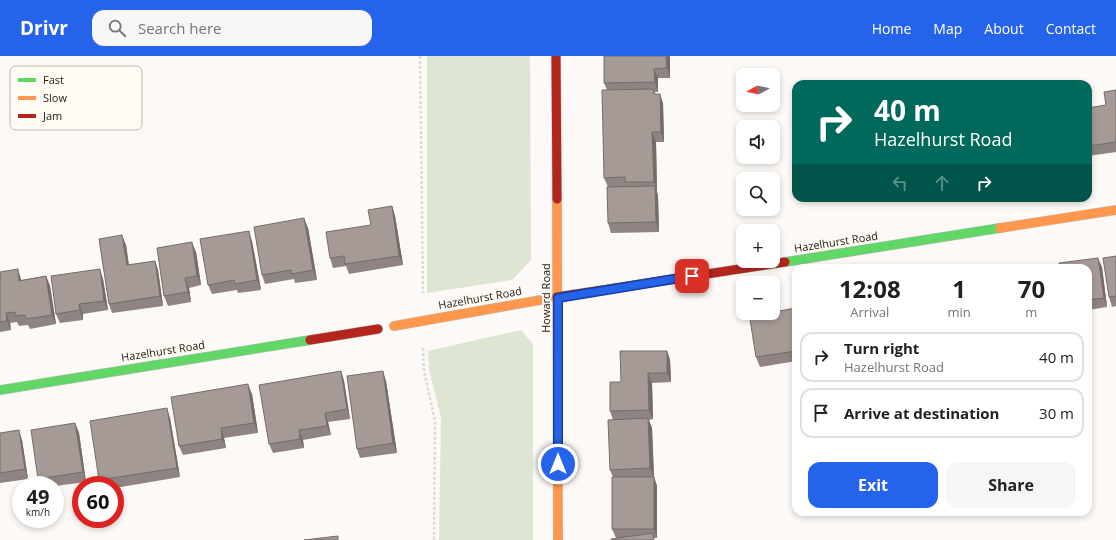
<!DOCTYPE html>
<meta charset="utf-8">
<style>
body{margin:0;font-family:"Open Sans",sans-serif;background:#f6f6f6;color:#202124;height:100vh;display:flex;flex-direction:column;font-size:15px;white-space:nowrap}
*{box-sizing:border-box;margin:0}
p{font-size:13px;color:#757577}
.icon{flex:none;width:22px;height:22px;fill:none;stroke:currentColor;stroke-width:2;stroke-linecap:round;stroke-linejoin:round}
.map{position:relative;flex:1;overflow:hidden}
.details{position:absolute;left:792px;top:208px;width:300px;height:252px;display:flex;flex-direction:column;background:#fff;border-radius:12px;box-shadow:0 2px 6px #0003}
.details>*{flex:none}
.top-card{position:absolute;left:792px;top:24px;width:300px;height:122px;border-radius:12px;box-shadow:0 2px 6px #0003;background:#00695c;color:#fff;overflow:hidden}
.needle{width:26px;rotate:262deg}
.controls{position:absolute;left:736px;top:12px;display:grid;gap:8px}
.controls a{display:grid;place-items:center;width:44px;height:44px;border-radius:8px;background:#fff;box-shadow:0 2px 6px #0003;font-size:20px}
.speed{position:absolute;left:12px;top:420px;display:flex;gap:8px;font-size:20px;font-weight:700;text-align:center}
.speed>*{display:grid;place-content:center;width:52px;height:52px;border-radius:50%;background:#fff;box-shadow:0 2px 6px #0003;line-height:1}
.speed small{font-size:10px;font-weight:400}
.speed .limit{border:6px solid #d22;background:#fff;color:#111}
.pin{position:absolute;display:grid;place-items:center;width:34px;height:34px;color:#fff;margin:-17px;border-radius:8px;box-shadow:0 2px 6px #0006}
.me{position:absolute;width:44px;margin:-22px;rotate:0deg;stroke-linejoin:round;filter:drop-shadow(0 0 3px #0008)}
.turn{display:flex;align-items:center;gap:14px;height:84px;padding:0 16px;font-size:18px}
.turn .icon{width:52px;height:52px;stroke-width:2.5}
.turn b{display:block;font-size:28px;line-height:34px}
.lanes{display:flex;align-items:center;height:38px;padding:0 16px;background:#0003;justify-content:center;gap:20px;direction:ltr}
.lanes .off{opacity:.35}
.eta{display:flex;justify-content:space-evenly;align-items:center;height:68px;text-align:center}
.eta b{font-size:24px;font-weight:700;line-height:28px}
.primary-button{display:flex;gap:8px;margin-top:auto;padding:8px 16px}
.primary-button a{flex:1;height:46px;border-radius:12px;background:#2563eb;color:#fff;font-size:16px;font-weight:700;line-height:46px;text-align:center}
.primary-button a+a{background:#f6f6f6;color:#202124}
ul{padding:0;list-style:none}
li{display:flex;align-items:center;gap:12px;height:50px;margin:0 8px 6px;padding:0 8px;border:2px solid #e0e0e0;border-radius:12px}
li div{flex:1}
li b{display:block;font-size:15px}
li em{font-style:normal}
header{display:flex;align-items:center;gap:24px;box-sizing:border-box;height:56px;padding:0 20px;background:#2563eb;color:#fff}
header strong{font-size:19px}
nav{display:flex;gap:22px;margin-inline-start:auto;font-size:14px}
.search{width:280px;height:36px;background:#f6f6f6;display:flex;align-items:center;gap:10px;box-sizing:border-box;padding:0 14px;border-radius:12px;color:#757577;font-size:15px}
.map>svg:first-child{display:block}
.green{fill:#dee5d2}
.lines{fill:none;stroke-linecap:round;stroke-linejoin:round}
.fast-casing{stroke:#c1beb9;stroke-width:10}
.slow-casing{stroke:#c1beb9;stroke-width:10}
.jam-casing{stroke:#c1beb9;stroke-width:10}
.path{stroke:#dcdbda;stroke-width:2.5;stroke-dasharray:3 2;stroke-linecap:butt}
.fast{stroke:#63d668;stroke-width:9}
.slow{stroke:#ff974d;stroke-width:9}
.jam{stroke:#b3261e;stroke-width:9}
.wall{fill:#8f8482}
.shaded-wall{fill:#746c6a}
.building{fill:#a69a97;stroke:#746c6a}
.route-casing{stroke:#184099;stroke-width:10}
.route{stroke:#2563eb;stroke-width:7}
.labels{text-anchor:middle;stroke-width:4;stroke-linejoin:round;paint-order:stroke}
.street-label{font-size:11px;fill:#25201a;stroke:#fffaf3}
.key{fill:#fffaf3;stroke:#beb9b2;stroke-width:1}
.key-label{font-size:11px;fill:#25201a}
</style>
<header>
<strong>Drivr</strong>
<div class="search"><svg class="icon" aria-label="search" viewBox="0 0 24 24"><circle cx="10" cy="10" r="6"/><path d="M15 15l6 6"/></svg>Search here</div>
<nav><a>Home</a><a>Map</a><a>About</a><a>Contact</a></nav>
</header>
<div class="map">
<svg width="1116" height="484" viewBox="0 0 1116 484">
<rect width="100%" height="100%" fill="#fcf9f6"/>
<path class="green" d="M427 0H530L531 204 512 224 427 237Z
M521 274 533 288V484H439L441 362 429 313 428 295Z"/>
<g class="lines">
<defs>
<path id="fast" d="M785 206 1000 172
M0 334 310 284"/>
<path id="slow" d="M557 143 558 484
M1000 172 1116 154
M394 270 557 241"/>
<path id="jam" d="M556 0 557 143
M557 241 785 206
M310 284 378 273"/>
</defs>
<use href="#fast" class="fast-casing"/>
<use href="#slow" class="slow-casing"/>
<use href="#jam" class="jam-casing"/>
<path class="path" d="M420 0 423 237
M423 292 424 315 435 365 434 484"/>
<use href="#fast" class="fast"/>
<use href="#slow" class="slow"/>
<use href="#jam" class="jam"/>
</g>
<path class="wall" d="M670 0V22H658V36H655V38L663 47 664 86H656L657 135 658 140 659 176 611 177 608 167V131L604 122 607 34 604 27Z
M1116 34V96L1088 100V52L1106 49Z
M392 150 395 160 403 209 349 218 346 210 333 212 330 202 371 169Z
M308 172 317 224 295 227 294 223 265 228 262 219Z
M252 185 261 234 238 237 237 234 212 238 208 229Z
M126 189 129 209 155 205 158 214 163 250 112 257 109 248Z
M196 196 201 229 189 232 191 246 168 250 164 240Z
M1116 200V250L1112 251 1109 241Z
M1102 211 1107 251 1088 254V212Z
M46 220 50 230 56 268 30 273 28 269 19 270 17 266 10 267 11 274 0 276V222L21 223V224Z
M103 223 108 254 83 258V264L60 267 56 258Z
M796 252V305L760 311 756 301 773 257Z
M667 295 670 304 671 326 652 327 653 363 649 364 652 372 654 421 657 430V482H616L612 473 613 421 610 414 613 364 610 355 621 326Z
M341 315 344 325 350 363 328 366 331 379 303 384 304 392 273 397 269 388Z
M386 325 397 397 360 402 357 393Z
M252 338 258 377 224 382 226 392 183 399 179 390Z
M170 362 180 421 115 432V429H101L99 424Z
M75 367 79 377 86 426 55 430V429H41L38 423Z
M0 377 22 384 28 423 0 427Z"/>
<path class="shaded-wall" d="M666 0H670V22L667 12Z
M654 13 658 22V36L655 26Z
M660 38 663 47 664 86 661 76Z
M652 76 656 86 657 135 654 126Z
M655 130 658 140 659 176 656 166Z
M392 150 395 160 403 209 399 200Z
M304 162 308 172 317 224 313 214Z
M249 175 252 185 261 234 257 224Z
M122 179 126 189 130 219 127 209Z
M192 186 196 196 201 229 197 220Z
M1098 202 1102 211 1107 251 1104 242Z
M155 205 158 214 163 250 160 240Z
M18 213 21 223 23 234 19 225Z
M100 213 103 223 108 254 104 245Z
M46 220 50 230 56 268 52 259Z
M185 222 189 232 191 246 188 236Z
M79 248 83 258V264L80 254Z
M6 257 10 267 11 274 7 265Z
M667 295 670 304 671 326 667 317Z
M341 315 344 325 350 363 347 353Z
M383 315 386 325 397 397 393 387Z
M648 317 652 327 653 363 649 354Z
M248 328 252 338 258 377 254 367Z
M167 352 170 362 180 421 177 412Z
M325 357 328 366 331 379 327 370Z
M648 362 652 372 654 422 650 412Z
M75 367 79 377 86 426 83 416Z
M221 372 224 382 226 392 222 383Z
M19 374 22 384 28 423 25 413Z
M299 374 303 384 304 392 300 383Z
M654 421 657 430V482L654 473Z"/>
<path class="building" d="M604 0H666L667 12 654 13 655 26 604 27Z
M653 33 654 38H660L661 76H652L654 126H625V121L604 122 602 34Z
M1116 34V86L1088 90V52L1106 49 1104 36Z
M655 130 656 166 608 167 607 131Z
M392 150 399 200 345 208 344 200 330 202 326 176 371 169 368 154Z
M304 162 313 214 292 218 291 214 262 219 254 171Z
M249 175 257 224 235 228 234 224 208 229 200 183Z
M122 179 127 209 155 205 160 240 109 248 99 183Z
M192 186 197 220 185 222 188 236 164 240 157 192Z
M1116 200V240L1109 241 1103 202Z
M1098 202 1104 242 1088 244V212H1059V207Z
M1053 209V212H1037Z
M18 213 19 225 46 220 52 259 26 263 25 259 15 260V256L6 257 7 265 0 266V222H1L0 216Z
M100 213 104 245 79 248 80 254 56 258 51 220Z
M796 252V295L756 301 749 257H773V256Z
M620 295H667V317H648L649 354 610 355V326H621Z
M341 315 347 353 325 357 327 370 299 374 300 383 269 388 259 329Z
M383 315 393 387 357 393 347 320Z
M248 328 254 367 221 372 222 383 179 390 171 341Z
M167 352 177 412 99 424 90 365Z
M648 362 650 412 610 414 608 364Z
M75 367 83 416 38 423 31 374Z
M19 374 25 413 0 417V377Z
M612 421H654V473H612Z
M653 477 654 484H611V483Z
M338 480V484H304Z"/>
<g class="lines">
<defs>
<path id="route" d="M558 408V242L692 220"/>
</defs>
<use href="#route" class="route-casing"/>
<use href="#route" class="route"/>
</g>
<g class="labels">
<g class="street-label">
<text transform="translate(836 186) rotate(-9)" y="4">Hazelhurst Road</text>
<text transform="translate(480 242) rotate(-10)" y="4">Hazelhurst Road</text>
<text transform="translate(546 242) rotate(-90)" y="4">Howard Road</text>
<text transform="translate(163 295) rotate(-9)" y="4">Hazelhurst Road</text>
</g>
</g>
<rect x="10" y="10" width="132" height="64" rx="6" class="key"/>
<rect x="18" y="22" width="18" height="4" fill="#63d668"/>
<rect x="18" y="40" width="18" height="4" fill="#ff974d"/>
<rect x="18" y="58" width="18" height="4" fill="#b3261e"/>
<g class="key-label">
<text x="43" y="28">Fast</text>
<text x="43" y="46">Slow</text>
<text x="43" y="64">Jam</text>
</g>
</svg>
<div class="controls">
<a><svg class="needle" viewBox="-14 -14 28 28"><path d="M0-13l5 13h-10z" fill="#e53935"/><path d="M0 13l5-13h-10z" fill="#757577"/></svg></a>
<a><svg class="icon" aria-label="sound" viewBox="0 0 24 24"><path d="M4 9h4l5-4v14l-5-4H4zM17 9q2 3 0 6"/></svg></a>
<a><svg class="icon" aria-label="search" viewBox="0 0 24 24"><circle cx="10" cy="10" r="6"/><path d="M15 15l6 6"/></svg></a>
<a>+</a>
<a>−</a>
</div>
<div class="speed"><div>49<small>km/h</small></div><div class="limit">60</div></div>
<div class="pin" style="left:692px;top:220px;background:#d93025"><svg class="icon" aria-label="arrive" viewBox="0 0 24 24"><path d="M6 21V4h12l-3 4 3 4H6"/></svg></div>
<svg class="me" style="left:558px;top:408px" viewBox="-20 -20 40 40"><circle r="17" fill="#2563eb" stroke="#fff" stroke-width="3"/><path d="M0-11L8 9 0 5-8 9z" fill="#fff"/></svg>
<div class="top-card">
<div class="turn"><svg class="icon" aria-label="right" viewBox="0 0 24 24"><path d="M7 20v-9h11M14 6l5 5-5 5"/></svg><div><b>40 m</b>Hazelhurst Road</div></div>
<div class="lanes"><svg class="icon off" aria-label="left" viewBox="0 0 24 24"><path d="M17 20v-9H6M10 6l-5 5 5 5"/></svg><svg class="icon off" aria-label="ahead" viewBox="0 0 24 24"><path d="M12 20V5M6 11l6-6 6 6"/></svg><svg class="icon" aria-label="right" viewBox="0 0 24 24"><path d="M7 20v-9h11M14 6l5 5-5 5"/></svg></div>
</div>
<section class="details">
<div class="eta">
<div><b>12:08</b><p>Arrival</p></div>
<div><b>1</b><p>min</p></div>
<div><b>70</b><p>m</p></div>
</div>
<ul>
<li><svg class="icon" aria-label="right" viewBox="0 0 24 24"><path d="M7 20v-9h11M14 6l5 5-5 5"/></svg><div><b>Turn right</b><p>Hazelhurst Road</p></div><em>40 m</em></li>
<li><svg class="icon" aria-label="arrive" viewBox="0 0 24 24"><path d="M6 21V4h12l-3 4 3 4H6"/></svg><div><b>Arrive at destination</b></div><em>30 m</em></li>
</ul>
<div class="primary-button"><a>Exit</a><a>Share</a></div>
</section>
</div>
